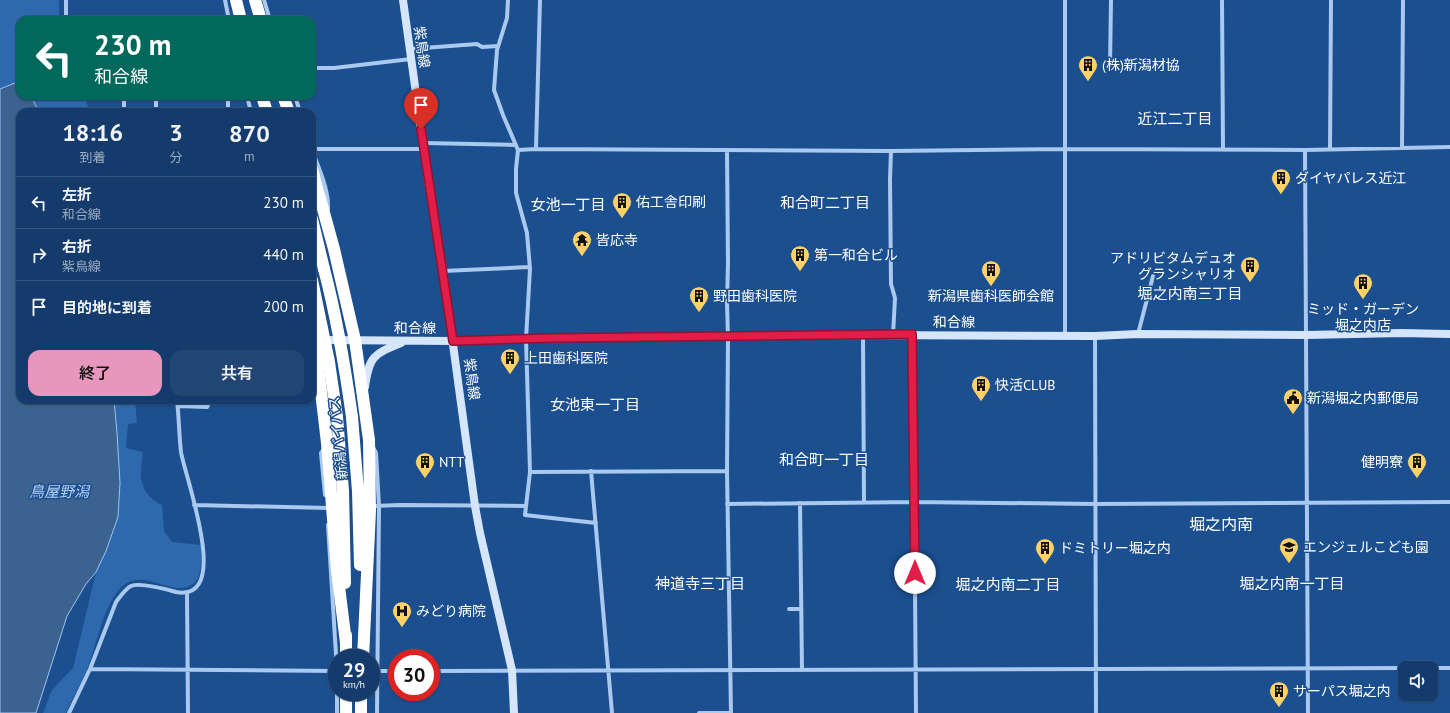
<!DOCTYPE html>
<html lang="ja">
<meta charset="utf-8">
<style>
body{margin:0;font-family:"PT Sans","Noto Sans JP",sans-serif;background:#214673;color:#f1f3f6;height:100vh;display:flex;flex-direction:column;font-size:15px;white-space:nowrap}
*{box-sizing:border-box;margin:0}
p{font-size:13px;color:#9dadc1}
.icon{flex:none;width:22px;height:22px;fill:none;stroke:currentColor;stroke-width:2;stroke-linecap:round;stroke-linejoin:round}
.map{position:relative;flex:1;overflow:hidden}
.panel{position:absolute;left:16px;top:108px;width:300px;height:296px;display:flex;flex-direction:column;background:#143b6b;border-radius:12px;box-shadow:0 1px 3px #0004,0 0 0 1px #33557e}
.panel>*{flex:none}
.banner{position:absolute;left:16px;top:16px;width:300px;height:84px;border-radius:12px;box-shadow:0 1px 3px #0004,0 0 0 1px #33557e;background:#00695c;color:#fff;overflow:hidden}
.tools{position:absolute;left:1398px;top:661px;display:grid;gap:8px}
.tools a{display:grid;place-items:center;width:40px;height:40px;border-radius:8px;background:#143b6b;box-shadow:0 1px 3px #0004,0 0 0 1px #33557e;font-size:20px}
.speed{position:absolute;left:328px;top:649px;display:flex;gap:8px;font-size:20px;font-weight:700;text-align:center}
.speed>*{display:grid;place-content:center;width:52px;height:52px;border-radius:50%;background:#143b6b;box-shadow:0 1px 3px #0004,0 0 0 1px #33557e;line-height:1}
.speed small{font-size:10px;font-weight:400}
.speed .limit{border:6px solid #d22;background:#fff;color:#111}
.pin{position:absolute;display:grid;place-items:center;width:34px;height:34px;color:#fff;margin:-41px -17px;border-radius:50% 50% 50% 0;rotate:-45deg;box-shadow:0 0 4px #0007}
.pin .icon{rotate:45deg}
.me{position:absolute;width:44px;margin:-22px;rotate:0deg;stroke-linejoin:round;filter:drop-shadow(0 0 3px #0008)}
.turn{display:flex;align-items:center;gap:14px;height:84px;padding:0 12px;font-size:18px}
.turn .icon{width:52px;height:52px;stroke-width:2.5}
.turn b{display:block;font-size:28px;line-height:34px}
.eta{display:flex;justify-content:space-evenly;align-items:center;height:68px;text-align:center}
.eta b{font-size:24px;font-weight:600;line-height:28px}
.cta{display:flex;gap:8px;margin-top:auto;padding:8px 12px}
.cta a{flex:1;height:46px;border-radius:12px;background:#e797bd;color:#111;font-size:16px;font-weight:600;line-height:46px;text-align:center}
.cta a+a{background:#214673;color:#f1f3f6}
ul{padding:0;list-style:none}
li{display:flex;align-items:center;gap:12px;height:52px;padding:0 12px;border-top:1px solid #33557e}
li div{flex:1}
li b{display:block;font-size:15px}
li em{font-style:normal}
.map>svg:first-child{display:block}
.green{fill:#2e69ad}
.water{fill:#3c6290;stroke:#9cc4f0}
.lines{fill:none;stroke-linecap:round;stroke-linejoin:round}
.street{stroke:#a9c9ee;stroke-width:4}
.secondary{stroke:#d6e6fa;stroke-width:8}
.highway{stroke:#fff;stroke-width:12}
.highway-bridge{stroke:#fff;stroke-width:12}
.route-casing{stroke:#92132f;stroke-width:10}
.route{stroke:#e11d48;stroke-width:7}
.labels{text-anchor:middle;stroke-width:3;stroke-linejoin:round;paint-order:stroke}
.street-label{font-size:14px;fill:#fff;stroke:#1b4f8f}
.poi-label{font-size:14px;fill:#fff;stroke:#1b4f8f;text-anchor:start}
.neighbourhood-label{font-size:15px;fill:#fff;stroke:#1b4f8f}
.water-label{font-size:15px;font-style:italic;fill:#b5d3f5;stroke:#1b4f8f}
.quarter-label{font-size:16px;fill:#fff;stroke:#1b4f8f}
</style>
<div class="map">
<svg width="1450" height="713" viewBox="0 0 1450 713">
<rect width="100%" height="100%" fill="#1b4f8f"/>
<path class="green" d="M0 0H59V20H20V76L15 83 0 89Z
M31 96H84L90 112H39Z
M114 400H135L137 423 128 424 126 448 143 452C140 476 137 492 162 505L164 531 172 542 201 545C201 556 202 567 198 578 197 583 187 588 181 588 163 589 144 572 125 584 104 599 96 649 86 672 80 686 72 699 66 713H43L52 690 73 668 96 572 106 549 117 446V433Z"/>
<path class="water" d="M20 82V96H31L39 112H20V400H114L117 433 120 483 118 517 106 551 96 572 86 584 67 616 36 713H0V89L15 83Z"/>
<g class="lines">
<path class="street" d="M225 0 229 20
M264 0 270 20
M508 0 507 18 497 50 494 90 503 115 518 150 516 169V193L527 233 530 269 526 339 530 472 525 515 596 523
M1065 0V335
M1222 0 1223 149
M66 20V0
M410 49 477 44 482 47 498 46
M1110 67 1111 0
M312 68H334L411 59
M124 96V112
M228 96V112
M247 96 251 112
M295 96 300 112
M156 112V96
M423 143 516 145
M1402 148 1403 0
M312 149H424
M536 149 540 0
M1330 149 1331 0
M312 150C319 169 329 190 328 209
M518 150 536 149 891 151 1065 149 1305 150 1450 147
M1305 150 1308 713
M727 151 728 263 727 303 728 337 727 471 731 713
M891 151 890 179 891 284 895 298 893 335
M443 271 530 267
M1138 334 1153 276
M863 335 864 503
M913 335 916 713
M1095 336 1096 713
M178 406 207 407 209 403V400
M373 447 376 453 379 506 377 713
M324 449 321 453 325 495
M591 471 612 713
M530 472 727 471
M800 503 802 670
M727 504 915 502 1096 504 1450 502
M194 505 329 508
M374 506 400 505 526 506
M328 525 337 671V713
M187 593 188 713
M789 609H801
M1419 668H1450
M90 669 337 671
M373 671H397
M431 671 1405 668
M69 713 90 669 116 602C120 597 125 589 131 586 141 582 165 589 176 592 233 603 185 477 181 452 179 435 179 417 177 400
M699 713H731"/>
<path class="secondary" d="M403 0 428 180 443 271 475 506 480 533 512 670 514 713
M321 340 453 341 553 338 863 335 1095 336 1138 334 1306 335 1402 333 1450 334
M365 387C369 356 374 354 401 343"/>
<path class="highway" d="M236 0 241 20
M255 0 261 20
M262 96 267 112
M283 96 289 112
M312 169 334 249 355 340 369 440 370 511 363 658
M312 219 324 269
M312 330 315 340 327 443 337 570 346 643
M337 417 343 491 345 583
M352 417 358 491 360 565
M346 635V658
M346 692V713
M361 692V713"/>
<path class="highway-bridge" d="M324 269C337 318 345 367 352 417
M312 280 329 362 337 417"/>
</g>
<g class="lines">
<defs>
<path id="route" d="M421 129 453 341 553 338 912 334 915 573"/>
</defs>
<use href="#route" class="route-casing"/>
<use href="#route" class="route"/>
</g>
<defs>
<symbol id="building-pin" viewBox="-11 -11 22 30"><path d="M0 17L-7.5 6A9.5 9.5 0 1 1 7.5 6Z" fill="#ffd166" stroke="#1b4f8f"/><path d="M-4-6H4V6H1V3H-1V6H-4ZM-2.5-4.3h1.7v1.8h-1.7ZM.8-4.3h1.7v1.8H.8ZM-2.5-1h1.7V.8h-1.7ZM.8-1h1.7V.8H.8Z" fill="#111"/></symbol>
<symbol id="temple-pin" viewBox="-11 -11 22 30"><path d="M0 17L-7.5 6A9.5 9.5 0 1 1 7.5 6Z" fill="#ffd166" stroke="#1b4f8f"/><path d="M0-6L5-2H3V0L6.5 2.5H4V6H1.5V3h-3V6H-4V2.5H-6.5L-3 0V-2H-5Z" fill="#111"/></symbol>
<symbol id="civic-pin" viewBox="-11 -11 22 30"><path d="M0 17L-7.5 6A9.5 9.5 0 1 1 7.5 6Z" fill="#ffd166" stroke="#1b4f8f"/><path d="M-.6-6.5H3V-4.5H.6V-3L4-1V1h2V6H-6V1h2V-1L-.6-3ZM-1.2 2.5V6h2.4V2.5Z" fill="#111"/></symbol>
<symbol id="school-pin" viewBox="-11 -11 22 30"><path d="M0 17L-7.5 6A9.5 9.5 0 1 1 7.5 6Z" fill="#ffd166" stroke="#1b4f8f"/><path d="M0-5L7-2L0 1L-7-2ZM-4 1L0 2.5L4 1V4Q0 6-4 4Z" fill="#111"/></symbol>
<symbol id="hospital-pin" viewBox="-11 -11 22 30"><path d="M0 17L-7.5 6A9.5 9.5 0 1 1 7.5 6Z" fill="#ffd166" stroke="#1b4f8f"/><path d="M-5-5h3v3.5h4V-5h3V5h-3V1.5h-4V5h-3Z" fill="#111"/></symbol>
</defs>
<g fill-rule="evenodd">
<use href="#building-pin" x="1077" y="54" width="22" height="30"/>
<use href="#building-pin" x="1270" y="167" width="22" height="30"/>
<use href="#building-pin" x="611" y="191" width="22" height="30"/>
<use href="#temple-pin" x="571" y="229" width="22" height="30"/>
<use href="#building-pin" x="789" y="244" width="22" height="30"/>
<use href="#building-pin" x="1239" y="255" width="22" height="30"/>
<use href="#building-pin" x="980" y="259" width="22" height="30"/>
<use href="#building-pin" x="1352" y="272" width="22" height="30"/>
<use href="#building-pin" x="688" y="285" width="22" height="30"/>
<use href="#building-pin" x="499" y="347" width="22" height="30"/>
<use href="#building-pin" x="970" y="374" width="22" height="30"/>
<use href="#civic-pin" x="1282" y="387" width="22" height="30"/>
<use href="#building-pin" x="414" y="451" width="22" height="30"/>
<use href="#building-pin" x="1406" y="451" width="22" height="30"/>
<use href="#school-pin" x="1278" y="536" width="22" height="30"/>
<use href="#building-pin" x="1034" y="537" width="22" height="30"/>
<use href="#hospital-pin" x="391" y="600" width="22" height="30"/>
<use href="#building-pin" x="1268" y="680" width="22" height="30"/>
</g>
<g class="labels">
<g class="street-label">
<text transform="translate(422 47) rotate(82)" y="5">紫鳥線</text>
<text x="954" y="327">和合線</text>
<text x="415" y="333">和合線</text>
<text transform="translate(472 379) rotate(82)" y="5">紫鳥線</text>
<text transform="translate(338 438) rotate(-96)" y="5">新潟バイパス</text>
</g>
<g class="poi-label">
<text x="1102" y="70">(株)新潟材協</text>
<text x="1295" y="183">ダイヤパレス近江</text>
<text x="636" y="207">佑工舎印刷</text>
<text x="596" y="245">皆応寺</text>
<text x="814" y="260">第一和合ビル</text>
<text x="1236" y="263" text-anchor="end">アドリビタムデュオ<tspan x="1236" dy="16">グランシャリオ</tspan></text>
<text x="713" y="301">野田歯科医院</text>
<text x="991" y="301" text-anchor="middle">新潟県歯科医師会館</text>
<text x="1363" y="314" text-anchor="middle">ミッド・ガーデン<tspan x="1363" dy="16">堀之内店</tspan></text>
<text x="524" y="363">上田歯科医院</text>
<text x="995" y="390">快活CLUB</text>
<text x="1307" y="403">新潟堀之内郵便局</text>
<text x="439" y="467">NTT</text>
<text x="1403" y="467" text-anchor="end">健明寮</text>
<text x="1303" y="552">エンジェルこども園</text>
<text x="1059" y="553">ドミトリー堀之内</text>
<text x="416" y="616">みどり病院</text>
<text x="1293" y="696">サーパス堀之内</text>
</g>
<g class="neighbourhood-label">
<text x="1175" y="124">近江二丁目</text>
<text x="825" y="208">和合町二丁目</text>
<text x="568" y="210">女池一丁目</text>
<text x="1190" y="299">堀之内南三丁目</text>
<text x="595" y="410">女池東一丁目</text>
<text x="824" y="465">和合町一丁目</text>
<text x="700" y="589">神道寺三丁目</text>
<text x="1292" y="589">堀之内南一丁目</text>
<text x="1008" y="590">堀之内南二丁目</text>
</g>
<g class="water-label">
<text x="59" y="497">鳥屋野潟</text>
</g>
<g class="quarter-label">
<text x="1221" y="530">堀之内南</text>
</g>
</g>
</svg>
<div class="tools">
<a><svg class="icon" aria-label="sound" viewBox="0 0 24 24"><path d="M4 9h4l5-4v14l-5-4H4zM17 9q2 3 0 6"/></svg></a>
</div>
<div class="speed"><div>29<small>km/h</small></div><div class="limit">30</div></div>
<div class="pin" style="left:421px;top:129px;background:#d93025"><svg class="icon" aria-label="arrive" viewBox="0 0 24 24"><path d="M6 21V4h12l-3 4 3 4H6"/></svg></div>
<svg class="me" style="left:915px;top:573px" viewBox="-20 -20 40 40"><circle r="19" fill="#fff"/><path d="M0-13L10 11 0 6-10 11z" fill="#e11d48"/></svg>
<div class="banner">
<div class="turn"><svg class="icon" aria-label="left" viewBox="0 0 24 24"><path d="M17 20v-9H6M10 6l-5 5 5 5"/></svg><div><b>230 m</b>和合線</div></div>
</div>
<section class="panel">
<div class="eta">
<div><b>18:16</b><p>到着</p></div>
<div><b>3</b><p>分</p></div>
<div><b>870</b><p>m</p></div>
</div>
<ul>
<li><svg class="icon" aria-label="left" viewBox="0 0 24 24"><path d="M17 20v-9H6M10 6l-5 5 5 5"/></svg><div><b>左折</b><p>和合線</p></div><em>230 m</em></li>
<li><svg class="icon" aria-label="right" viewBox="0 0 24 24"><path d="M7 20v-9h11M14 6l5 5-5 5"/></svg><div><b>右折</b><p>紫鳥線</p></div><em>440 m</em></li>
<li><svg class="icon" aria-label="arrive" viewBox="0 0 24 24"><path d="M6 21V4h12l-3 4 3 4H6"/></svg><div><b>目的地に到着</b></div><em>200 m</em></li>
</ul>
<div class="cta"><a>終了</a><a>共有</a></div>
</section>
</div>
